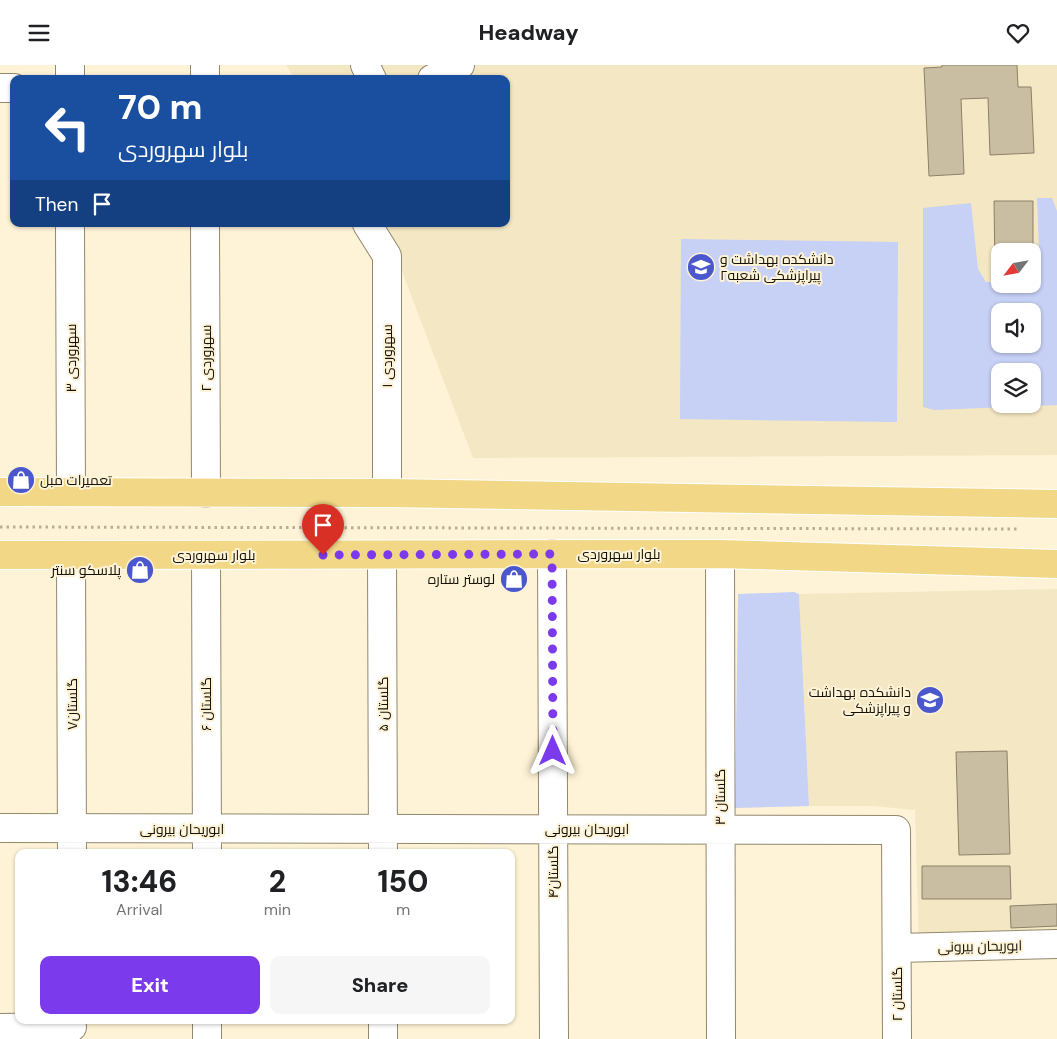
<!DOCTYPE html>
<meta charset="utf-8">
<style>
body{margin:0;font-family:"DM Sans",Cairo,sans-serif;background:#f6f6f6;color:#202124;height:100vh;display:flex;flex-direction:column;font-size:19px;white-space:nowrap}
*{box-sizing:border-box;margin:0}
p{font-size:16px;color:#757577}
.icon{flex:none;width:28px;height:28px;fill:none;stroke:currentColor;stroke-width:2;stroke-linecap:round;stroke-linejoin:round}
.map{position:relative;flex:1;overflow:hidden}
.side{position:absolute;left:15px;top:784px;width:500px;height:175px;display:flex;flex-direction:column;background:#fff;border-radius:10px;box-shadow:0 1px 4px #0004}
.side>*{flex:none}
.top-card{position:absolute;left:10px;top:10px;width:500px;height:152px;border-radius:10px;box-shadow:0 1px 4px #0004;background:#1a4fa0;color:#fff;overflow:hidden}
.needle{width:32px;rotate:239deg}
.tools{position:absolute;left:991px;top:178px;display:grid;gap:10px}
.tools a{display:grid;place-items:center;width:50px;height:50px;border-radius:10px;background:#fff;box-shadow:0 1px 4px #0004;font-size:25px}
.pin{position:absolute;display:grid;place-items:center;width:42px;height:42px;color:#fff;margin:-51px -21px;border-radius:50% 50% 50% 0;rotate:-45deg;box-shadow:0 0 5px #0007}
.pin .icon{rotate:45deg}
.me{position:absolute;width:55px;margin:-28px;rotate:0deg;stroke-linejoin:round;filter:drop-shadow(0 0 4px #0008)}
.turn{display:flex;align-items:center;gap:18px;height:105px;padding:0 25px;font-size:22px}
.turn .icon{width:65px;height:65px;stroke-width:2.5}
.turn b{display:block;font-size:35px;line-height:42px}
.then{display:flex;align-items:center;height:48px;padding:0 25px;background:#0003;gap:10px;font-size:19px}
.eta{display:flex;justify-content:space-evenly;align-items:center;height:85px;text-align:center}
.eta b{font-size:30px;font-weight:800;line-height:35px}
.primary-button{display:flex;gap:10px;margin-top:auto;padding:10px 25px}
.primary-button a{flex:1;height:58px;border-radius:10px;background:#7c3aed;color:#fff;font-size:20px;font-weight:800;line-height:58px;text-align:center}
.primary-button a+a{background:#f6f6f6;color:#202124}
header{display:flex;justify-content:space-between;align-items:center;height:65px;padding:0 25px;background:#fff;font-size:22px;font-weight:800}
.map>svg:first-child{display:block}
.built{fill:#f4e7c3;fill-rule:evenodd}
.green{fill:#c7d0f5;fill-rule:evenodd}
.building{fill:#c9bea2;stroke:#8b8167}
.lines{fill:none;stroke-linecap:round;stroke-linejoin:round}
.minor-casing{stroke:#92886e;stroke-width:30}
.major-casing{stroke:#fff;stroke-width:30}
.path{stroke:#b7ae97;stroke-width:3;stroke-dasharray:2.5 4;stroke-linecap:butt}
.minor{stroke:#fff;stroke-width:28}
.major{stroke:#f1d786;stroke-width:28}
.route{stroke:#7c3aed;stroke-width:9;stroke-dasharray:0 16.2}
.labels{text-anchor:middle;stroke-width:4;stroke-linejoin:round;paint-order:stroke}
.poi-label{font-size:14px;fill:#141107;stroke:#fef3d6;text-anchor:end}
.street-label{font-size:14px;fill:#141107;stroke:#fef3d6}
</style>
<header><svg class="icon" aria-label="menu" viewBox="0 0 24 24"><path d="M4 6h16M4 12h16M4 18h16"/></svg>Headway<svg class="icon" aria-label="heart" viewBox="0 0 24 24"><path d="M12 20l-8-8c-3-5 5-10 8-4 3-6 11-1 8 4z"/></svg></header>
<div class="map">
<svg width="1057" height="974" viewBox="0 0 1057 974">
<rect width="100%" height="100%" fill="#fef3d6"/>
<path class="built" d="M286 0H1057V390L473 393 384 159H506V14H295ZM1000 186H1032V219H1000ZM1000 246H1032V279H1000ZM1000 306H1032V339H1000Z
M1057 524V879L919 883 915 745 873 741H809L799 529Z"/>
<path class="green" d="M1037 133H1052L1057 146V340L934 345 923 342V143L971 138 978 204 986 217H1000V219H1032L1033 215 1040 214ZM1000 246H1032V279H1000ZM1000 306H1032V339H1000Z
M681 174 898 177 897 357 680 354Z
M794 527 799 529 809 741 735 743 738 529Z"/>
<path class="building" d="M942 0H1017L1018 22H1031L1034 88 990 90 988 33 961 34 964 109 929 111 924 3 942 2Z
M994 136H1033V203L1032 186H1000V203H995Z
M1007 686 1010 789 959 790 956 687Z
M922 801H1010L1011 834H922Z
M1057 839V861L1011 863 1010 841Z"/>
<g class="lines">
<defs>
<path id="minor" d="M70 0V14
M205 0V14
M365 0 372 14
M432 14 460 0
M0 23H14
M70 159 71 427
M205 159 206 428
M367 159 387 191V428
M552 489 554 974
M720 489 721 974
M71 490 72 788
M206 490 207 788
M382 490 383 788
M0 763 896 765 897 974
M897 883 1057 879
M207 955V974
M383 955V974
M0 963 72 962"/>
<path id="major" d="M0 427 387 428 1057 439
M0 490 720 489 1057 499"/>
</defs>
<use href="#minor" class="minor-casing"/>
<use href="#major" class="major-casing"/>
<path class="path" d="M0 462 1019 464"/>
<use href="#minor" class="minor"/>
<use href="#major" class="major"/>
</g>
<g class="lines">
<path class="route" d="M323 490 552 489 553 686"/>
</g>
<defs>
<symbol id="university-disc" viewBox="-11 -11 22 22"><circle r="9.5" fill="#4b57cd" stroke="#fef3d6"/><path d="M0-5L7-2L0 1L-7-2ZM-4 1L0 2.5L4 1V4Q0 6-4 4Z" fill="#fff"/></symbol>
<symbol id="shop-disc" viewBox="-11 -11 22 22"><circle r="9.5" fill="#4b57cd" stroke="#fef3d6"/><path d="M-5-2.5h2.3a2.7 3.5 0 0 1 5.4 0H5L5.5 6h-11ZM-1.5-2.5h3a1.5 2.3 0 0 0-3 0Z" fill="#fff"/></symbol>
</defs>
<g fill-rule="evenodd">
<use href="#university-disc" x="685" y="186" width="32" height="32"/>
<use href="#shop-disc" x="5" y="399" width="32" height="32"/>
<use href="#shop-disc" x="124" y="489" width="32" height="32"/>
<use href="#shop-disc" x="498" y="498" width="32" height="32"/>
<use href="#university-disc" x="914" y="619" width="32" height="32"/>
</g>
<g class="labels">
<g class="poi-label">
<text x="720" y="199" text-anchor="start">دانشکده بهداشت و<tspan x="720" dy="16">پیراپزشکى شعبه۲</tspan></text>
<text x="40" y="420" text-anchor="start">تعمیرات مبل</text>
<text x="121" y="510">پلاسکو سنتر</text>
<text x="495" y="519">لوستر ستاره</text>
<text x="911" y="632">دانشکده بهداشت<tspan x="911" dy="16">و پیراپزشکی</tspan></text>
</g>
<g class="street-label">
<text transform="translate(387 291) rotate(-90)" y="5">سهروردی ۱</text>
<text transform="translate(71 293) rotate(-90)" y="5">سهروردی ۳</text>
<text transform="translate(206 293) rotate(-90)" y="5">سهروردی ۲</text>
<text x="619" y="494">بلوار سهروردی</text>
<text x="214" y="495">بلوار سهروردی</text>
<text transform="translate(72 639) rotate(-90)" y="5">گلستان۷</text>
<text transform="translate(206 639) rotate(-90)" y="5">گلستان ۶</text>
<text transform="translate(383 639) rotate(-90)" y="5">گلستان ۵</text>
<text transform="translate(720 732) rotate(-90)" y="5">گلستان ۳</text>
<text x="182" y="769">ابوریحان بیرونی</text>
<text x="587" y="769">ابوریحان بیرونی</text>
<text transform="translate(553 807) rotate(-90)" y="5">گلستان۴</text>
<text transform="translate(980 881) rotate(-1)" y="5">ابوریحان بیرونی</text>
<text transform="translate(897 929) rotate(-90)" y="5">گلستان ۲</text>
</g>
</g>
</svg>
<div class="tools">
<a><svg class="needle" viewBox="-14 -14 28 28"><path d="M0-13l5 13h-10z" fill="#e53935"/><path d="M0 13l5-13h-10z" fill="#757577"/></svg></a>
<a><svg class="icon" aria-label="sound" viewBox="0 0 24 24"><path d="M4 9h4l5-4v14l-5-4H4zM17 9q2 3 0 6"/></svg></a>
<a><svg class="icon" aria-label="layers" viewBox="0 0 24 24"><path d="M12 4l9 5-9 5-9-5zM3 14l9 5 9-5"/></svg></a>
</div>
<div class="pin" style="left:323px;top:490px;background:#d93025"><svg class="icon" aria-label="arrive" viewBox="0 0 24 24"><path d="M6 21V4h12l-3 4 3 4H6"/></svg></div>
<svg class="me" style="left:553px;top:686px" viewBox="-20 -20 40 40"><path d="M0-17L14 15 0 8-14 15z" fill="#7c3aed" stroke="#fff" stroke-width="4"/></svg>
<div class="top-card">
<div class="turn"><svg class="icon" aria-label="left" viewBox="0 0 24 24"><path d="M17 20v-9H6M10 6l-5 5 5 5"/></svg><div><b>70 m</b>بلوار سهروردی</div></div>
<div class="then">Then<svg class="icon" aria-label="arrive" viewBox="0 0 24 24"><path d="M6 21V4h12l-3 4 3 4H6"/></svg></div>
</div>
<section class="side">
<div class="eta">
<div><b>13:46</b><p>Arrival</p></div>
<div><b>2</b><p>min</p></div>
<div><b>150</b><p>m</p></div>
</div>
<div class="primary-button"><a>Exit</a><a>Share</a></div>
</section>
</div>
